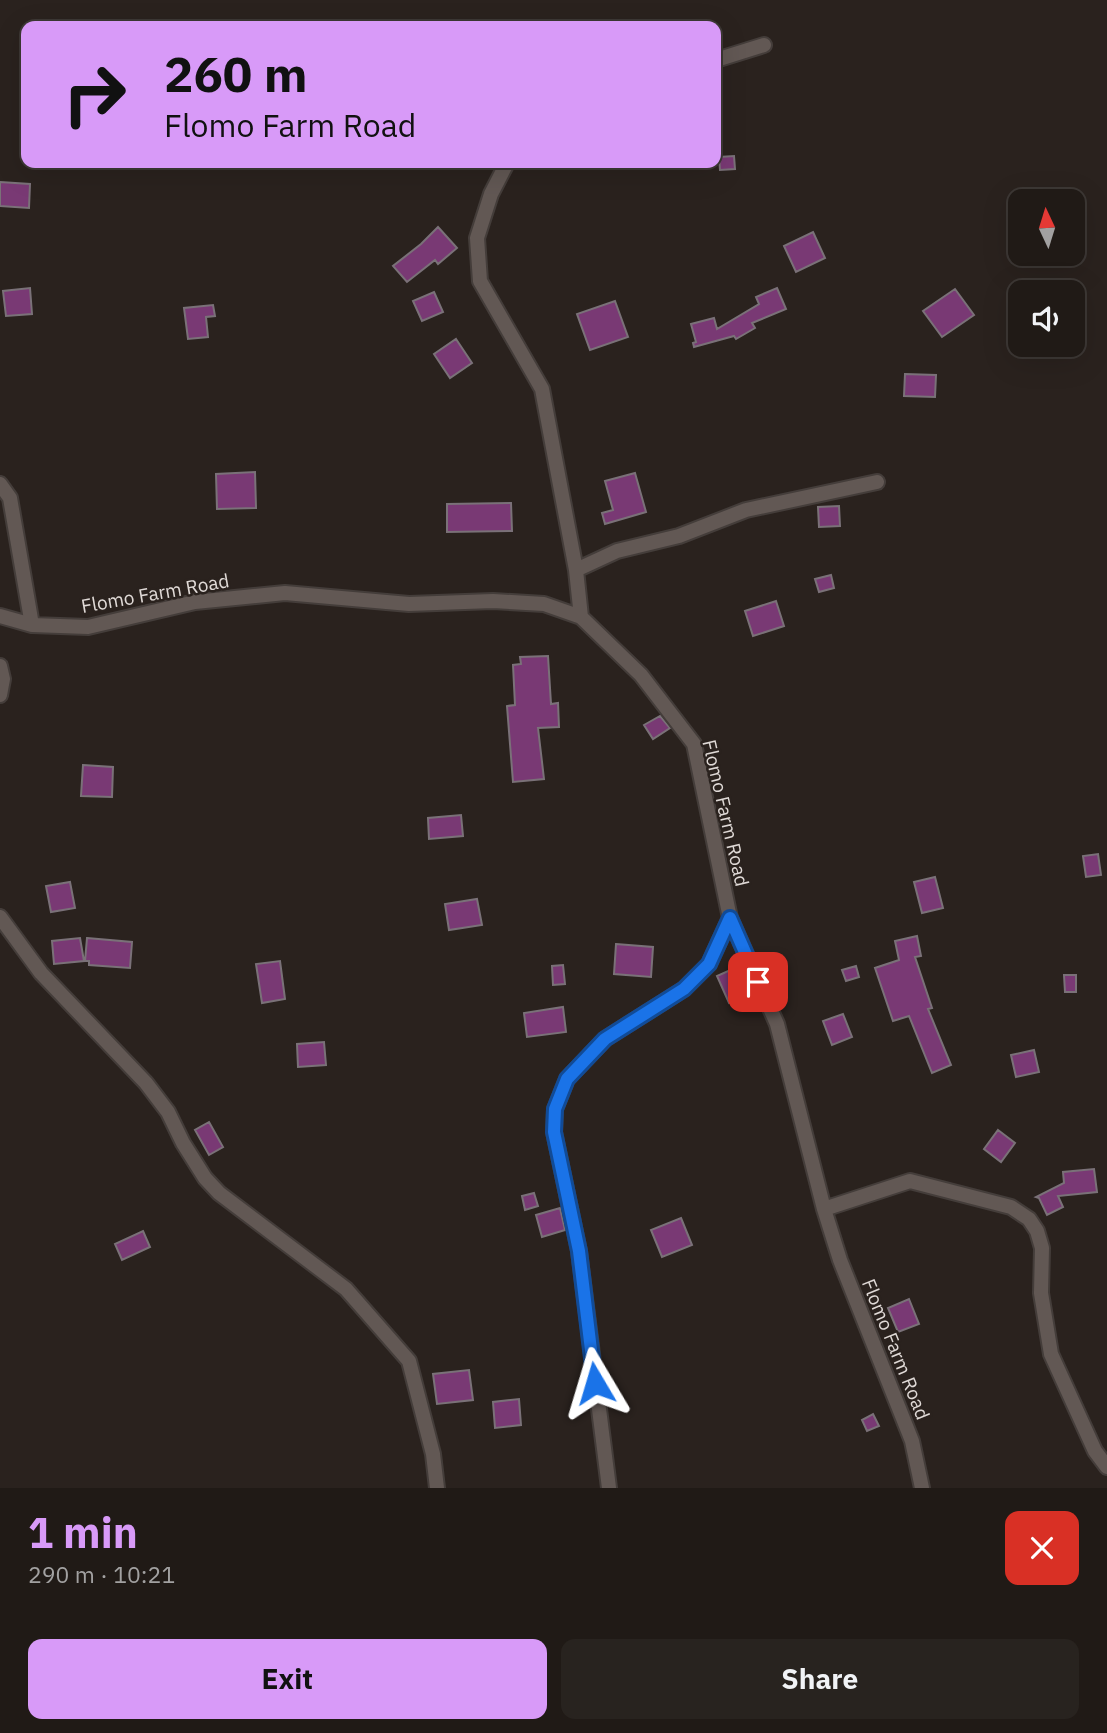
<!DOCTYPE html>
<meta charset="utf-8">
<style>
body{margin:0;font-family:"IBM Plex Sans",sans-serif;background:#28231f;color:#f1f3f6;height:100vh;display:flex;flex-direction:column;font-size:26px;white-space:nowrap}
*{box-sizing:border-box;margin:0}
p{font-size:23px;color:#a2a1a1}
.icon{flex:none;width:38px;height:38px;fill:none;stroke:currentColor;stroke-width:2;stroke-linecap:round;stroke-linejoin:round}
.map{position:relative;height:1488px;overflow:hidden}
.side{display:flex;flex-direction:column;background:#201a16;flex:1}
.side>*{flex:none}
.hud{position:absolute;left:21px;top:21px;width:700px;height:147px;border-radius:14px;box-shadow:0 7px 28px #0002,0 0 0 2px #3d3835;background:#d89af8;color:#111;overflow:hidden}
.needle{width:46px;rotate:356deg}
.tools{position:absolute;left:1008px;top:189px;display:grid;gap:14px}
.tools a{display:grid;place-items:center;width:77px;height:77px;border-radius:14px;background:#201a16;box-shadow:0 7px 28px #0002,0 0 0 2px #3d3835;font-size:35px}
.pin{position:absolute;display:grid;place-items:center;width:60px;height:60px;color:#fff;margin:-30px;border-radius:14px;box-shadow:0 4px 10px #0006}
.me{position:absolute;width:77px;margin:-38px;rotate:353deg;stroke-linejoin:round;filter:drop-shadow(0 0 5px #0008)}
.turn{display:flex;align-items:center;gap:24px;height:147px;padding:0 28px;font-size:32px}
.turn .icon{width:91px;height:91px;stroke-width:2.5}
.turn b{display:block;font-size:49px;line-height:60px}
.round{display:grid;place-items:center;flex:none;width:74px;height:74px;border-radius:14px;background:#28231f}
.overview{display:flex;align-items:center;justify-content:space-between;height:119px;padding:0 28px}
h1{font-size:42px;font-weight:700;line-height:52px;color:#d89af8}
.button{display:flex;gap:14px;margin-top:auto;padding:14px 28px}
.button a{flex:1;height:80px;border-radius:14px;background:#d89af8;color:#111;font-size:28px;font-weight:700;line-height:80px;text-align:center}
.button a+a{background:#28231f;color:#f1f3f6}
.map>svg:first-child{display:block}
.building{fill:#793974;stroke:#7a7178;stroke-width:2}
.lines{fill:none;stroke-linecap:round;stroke-linejoin:round}
.street-casing{stroke:#443d3a;stroke-width:18}
.street{stroke:#625854;stroke-width:14}
.route-casing{stroke:#114b97;stroke-width:18}
.route{stroke:#1a73e8;stroke-width:12}
.labels{text-anchor:middle;stroke-width:5;stroke-linejoin:round;paint-order:stroke}
.street-label{font-size:19px;fill:#e0dad7;stroke:#2a221e}
</style>
<div class="map">
<svg width="1107" height="1488" viewBox="0 0 1107 1488">
<rect width="100%" height="100%" fill="#2a221e"/>
<path class="building" d="M734 156 735 169 720 170 719 157Z
M0 182 30 184 29 208 0 206Z
M438 227 457 248 438 264 435 260 407 282 393 266 421 244Z
M813 232 825 258 796 272 784 246Z
M30 288 32 314 6 316 3 291Z
M777 288 786 309 752 323 755 328 736 339 734 336 694 347 693 343 696 342 691 324 714 318 717 329 759 304 756 297Z
M955 289 974 315 942 337 923 311Z
M434 292 443 312 422 321 413 301Z
M615 301 628 337 590 350 577 314Z
M213 305 215 316 206 317 208 337 188 339 184 308Z
M456 339 472 363 450 378 434 354Z
M905 374 936 375 935 397 904 396Z
M255 472 256 508 217 509 216 474Z
M635 473 646 512 605 524 602 513 613 510 605 481Z
M511 503 512 531 447 532V504Z
M839 506 840 526 819 527 818 507Z
M831 575 834 588 819 592 815 579Z
M776 601 784 626 753 636 745 611Z
M548 656 551 704 558 703 559 727 538 728 544 779 513 782 507 706 515 705 513 665 521 664 520 657Z
M660 716 670 728 653 739 644 725Z
M83 765 113 767 112 797 81 796Z
M461 815 463 836 429 839 428 818Z
M1098 854 1101 875 1086 877 1083 856Z
M935 877 943 908 922 913 914 882Z
M70 882 75 908 51 912 46 886Z
M477 899 482 925 449 930 445 904Z
M917 936 921 956 915 957 932 1008 928 1009 951 1065 932 1073 909 1016 893 1021 875 968 899 960 895 941Z
M80 938 84 961 54 964 52 941Z
M87 938 132 942 130 968 89 965V961H85Z
M616 944 653 947 651 977 614 974Z
M280 961 285 999 262 1003 256 964Z
M563 965 565 984 553 985 552 966Z
M856 966 859 977 846 981 842 970Z
M737 967 749 994 729 1003 717 976Z
M1064 975H1076V992H1065Z
M563 1007 566 1032 527 1037 524 1013Z
M843 1014 852 1037 832 1045 823 1021Z
M324 1042 326 1065 298 1067 297 1044Z
M1034 1050 1039 1072 1016 1077 1011 1055Z
M209 1122 223 1147 209 1155 195 1130Z
M998 1130 1015 1143 1001 1162 984 1149Z
M1094 1169 1097 1192 1058 1196 1063 1207 1047 1215 1039 1198 1036 1197 1064 1183 1063 1172Z
M534 1193 538 1206 525 1210 522 1196Z
M560 1208 565 1230 542 1237 536 1215Z
M681 1218 692 1245 662 1257 651 1230Z
M143 1231 150 1247 122 1260 115 1244Z
M909 1299 919 1324 898 1332 888 1308Z
M469 1370 473 1400 437 1404 433 1374Z
M519 1399 521 1425 495 1428 493 1402Z
M873 1414 879 1426 867 1431 862 1420Z"/>
<g class="lines">
<defs>
<path id="street" d="M716 60 764 45
M507 163 491 194 477 238 480 281 542 389 576 570 581 617
M0 484 10 498 32 625
M576 570 617 551 679 536 746 510 877 482
M0 616 32 625 88 627 195 602 285 593 409 604 493 601 544 604 581 617 641 675 694 744 730 918 777 1024 824 1209 840 1260 912 1441 922 1488
M0 666 3 679 0 695
M0 917 41 973 146 1083 168 1112 183 1143 205 1178 219 1193 346 1289 409 1361 433 1454 437 1488
M824 1209 910 1181 1011 1207 1029 1219 1037 1231 1042 1248 1041 1293 1051 1354 1095 1451 1107 1467
M609 1488 579 1251 554 1132 555 1109 567 1079 605 1039 684 989 709 964 730 918"/>
</defs>
<use href="#street" class="street-casing"/>
<use href="#street" class="street"/>
</g>
<g class="lines">
<defs>
<path id="route" d="M595 1383 579 1251 554 1132 555 1109 567 1079 605 1039 684 989 709 964 730 918 758 982"/>
</defs>
<use href="#route" class="route-casing"/>
<use href="#route" class="route"/>
</g>
<g class="labels">
<g class="street-label">
<text transform="translate(155 593) rotate(-10)" y="7">Flomo Farm Road</text>
<text transform="translate(726 813) rotate(77)" y="7">Flomo Farm Road</text>
<text transform="translate(896 1349) rotate(68)" y="7">Flomo Farm Road</text>
</g>
</g>
</svg>
<div class="tools">
<a><svg class="needle" viewBox="-14 -14 28 28"><path d="M0-13l5 13h-10z" fill="#e53935"/><path d="M0 13l5-13h-10z" fill="#a2a1a1"/></svg></a>
<a><svg class="icon" aria-label="sound" viewBox="0 0 24 24"><path d="M4 9h4l5-4v14l-5-4H4zM17 9q2 3 0 6"/></svg></a>
</div>
<div class="pin" style="left:758px;top:982px;background:#d93025"><svg class="icon" aria-label="arrive" viewBox="0 0 24 24"><path d="M6 21V4h12l-3 4 3 4H6"/></svg></div>
<svg class="me" style="left:595px;top:1383px" viewBox="-20 -20 40 40"><path d="M0-17L14 15 0 8-14 15z" fill="#1a73e8" stroke="#fff" stroke-width="4"/></svg>
<div class="hud">
<div class="turn"><svg class="icon" aria-label="right" viewBox="0 0 24 24"><path d="M7 20v-9h11M14 6l5 5-5 5"/></svg><div><b>260 m</b>Flomo Farm Road</div></div>
</div>
</div>
<section class="side">
<div class="overview"><div><h1>1 min</h1><p>290 m · 10:21</p></div><a class="round" style="background:#d93025;color:#fff"><svg class="icon" aria-label="close" viewBox="0 0 24 24"><path d="M6 6l12 12M18 6L6 18"/></svg></a></div>
<div class="button"><a>Exit</a><a>Share</a></div>
</section>
